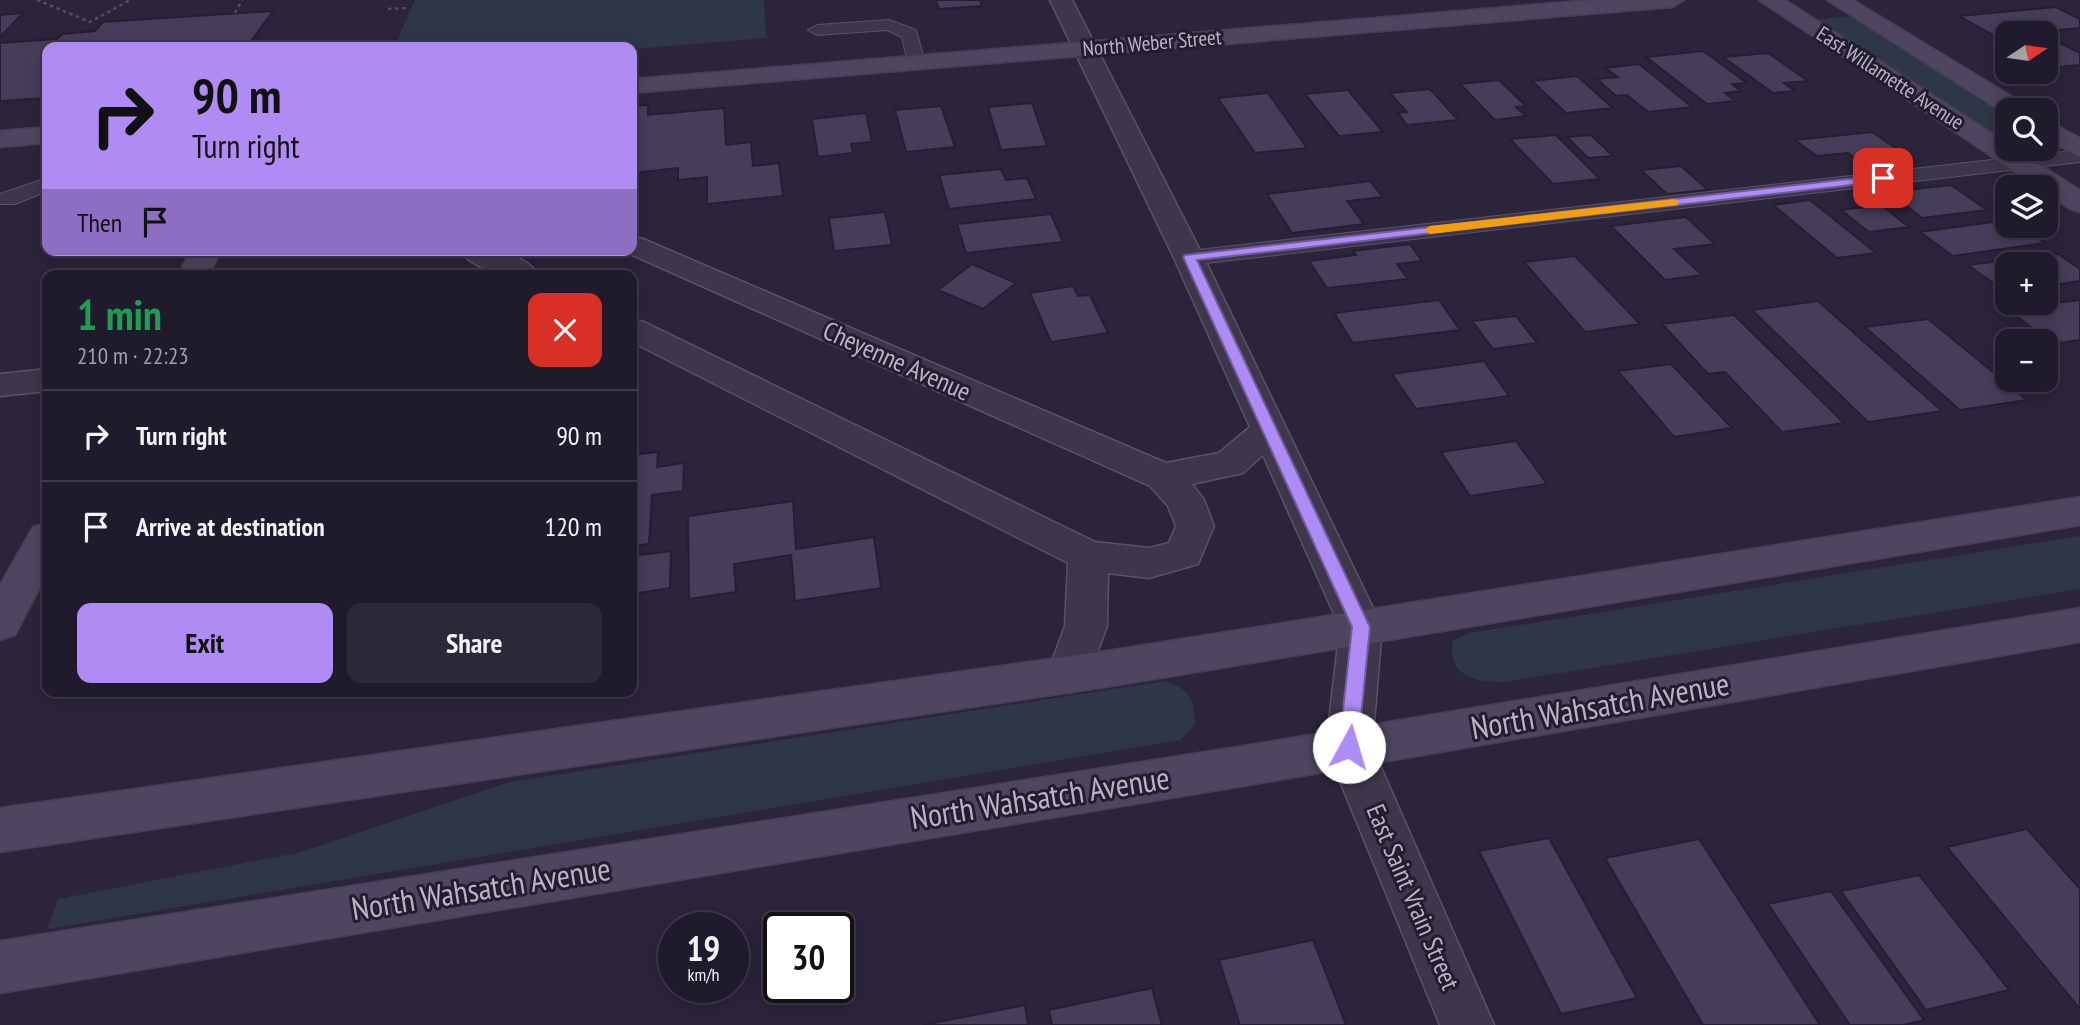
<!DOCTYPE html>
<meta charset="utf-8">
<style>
body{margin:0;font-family:"PT Sans Narrow",sans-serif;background:#2d2838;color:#f1f3f6;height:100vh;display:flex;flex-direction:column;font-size:26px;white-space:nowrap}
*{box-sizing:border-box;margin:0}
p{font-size:23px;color:#a2a1a9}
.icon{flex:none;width:38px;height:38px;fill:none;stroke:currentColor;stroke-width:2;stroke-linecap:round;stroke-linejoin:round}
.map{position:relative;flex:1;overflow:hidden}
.panel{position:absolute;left:42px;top:270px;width:595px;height:427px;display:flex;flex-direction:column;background:#201b2c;border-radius:14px;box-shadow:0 4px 18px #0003,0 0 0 2px #3d3948}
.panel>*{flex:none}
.hud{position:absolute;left:42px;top:42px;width:595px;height:214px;border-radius:14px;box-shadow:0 4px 18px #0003,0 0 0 2px #3d3948;background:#af8bf4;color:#111;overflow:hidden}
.needle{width:46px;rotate:77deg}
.controls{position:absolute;left:1995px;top:21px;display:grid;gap:14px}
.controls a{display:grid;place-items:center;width:63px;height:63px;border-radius:14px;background:#201b2c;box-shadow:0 4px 18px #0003,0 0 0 2px #3d3948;font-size:35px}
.speed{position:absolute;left:658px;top:912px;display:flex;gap:14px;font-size:35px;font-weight:700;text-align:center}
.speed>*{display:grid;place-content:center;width:91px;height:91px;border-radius:50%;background:#201b2c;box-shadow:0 4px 18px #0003,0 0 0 2px #3d3948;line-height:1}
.speed small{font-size:18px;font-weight:400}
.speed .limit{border:4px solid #111;border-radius:10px;background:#fff;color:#111}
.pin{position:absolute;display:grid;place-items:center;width:60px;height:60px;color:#fff;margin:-30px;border-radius:14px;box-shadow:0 4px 10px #0006}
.me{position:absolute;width:77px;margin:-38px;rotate:6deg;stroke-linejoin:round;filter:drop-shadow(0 0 5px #0008)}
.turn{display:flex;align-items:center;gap:24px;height:147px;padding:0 35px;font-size:32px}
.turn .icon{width:91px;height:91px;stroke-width:2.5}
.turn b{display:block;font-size:49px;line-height:60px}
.then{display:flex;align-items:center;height:66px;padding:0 35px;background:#0003;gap:14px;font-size:26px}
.round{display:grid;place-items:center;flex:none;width:74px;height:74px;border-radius:14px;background:#2d2838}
.overview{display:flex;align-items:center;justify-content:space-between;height:119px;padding:0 35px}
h1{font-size:42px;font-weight:700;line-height:52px;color:#1e9e55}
.action{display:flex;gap:14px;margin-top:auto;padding:14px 35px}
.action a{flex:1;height:80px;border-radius:14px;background:#af8bf4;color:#111;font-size:28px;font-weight:700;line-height:80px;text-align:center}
.action a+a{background:#2d2838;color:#f1f3f6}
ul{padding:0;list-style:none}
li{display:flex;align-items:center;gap:21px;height:91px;padding:0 35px;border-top:2px solid #3d3948}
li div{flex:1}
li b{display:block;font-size:26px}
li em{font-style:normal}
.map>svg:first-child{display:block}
.green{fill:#2e3647}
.building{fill:#463e59;stroke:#251f32;stroke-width:2}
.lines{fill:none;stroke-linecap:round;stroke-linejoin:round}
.lane-casing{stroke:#595366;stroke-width:2}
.street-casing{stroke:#595366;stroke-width:3}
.secondary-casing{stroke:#443e51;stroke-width:3}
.path{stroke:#4e5062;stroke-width:2.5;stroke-dasharray:3.5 3.5;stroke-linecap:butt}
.lane{fill:#3e374b;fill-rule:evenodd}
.street{fill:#3e374b;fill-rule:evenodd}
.secondary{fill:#4e465e;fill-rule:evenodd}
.route{fill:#af8bf4;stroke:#725a9f;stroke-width:2}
.slow{fill:#f59e0b}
.labels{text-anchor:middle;stroke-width:6;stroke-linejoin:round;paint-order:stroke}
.far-street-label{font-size:21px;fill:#bab3c7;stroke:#231d30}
.street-label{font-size:26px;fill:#bab3c7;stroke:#231d30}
.near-street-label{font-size:32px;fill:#bab3c7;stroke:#231d30}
</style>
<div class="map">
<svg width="2080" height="1025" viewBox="0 0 2080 1025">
<rect width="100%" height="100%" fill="#2b243b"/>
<path class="green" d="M415 0H764L766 38 632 49 394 47Z
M1852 16 2007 113V147L1813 20Z
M2080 536V589L1505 682C1476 683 1446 676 1453 640L1470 633Z
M1166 681C1190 690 1195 699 1195 725L1180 740 47 929 58 899 302 852 509 782Z"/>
<path class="building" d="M936 0H980L982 6 939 9Z
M2056 7 2080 19V28L1995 36 1959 16Z
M273 11 247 47H47V98L0 101V43L57 39 62 34 95 31 103 22Z
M23 13 0 37V15Z
M2046 36 2080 53V65L2057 67 2046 61Z
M1703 51 1747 83 1732 84 1741 91 1725 93 1735 101 1707 104 1646 57Z
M1768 53 1808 81 1784 83 1795 91 1773 93 1723 57Z
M1639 64 1692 107 1648 112 1627 95 1616 96 1597 79 1618 77 1605 68Z
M1577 76 1613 108 1566 113 1532 81Z
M1499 80 1526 106 1516 107 1526 116 1495 120 1460 84Z
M1430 89 1458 120 1407 125 1398 113 1407 112 1390 93Z
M1348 90 1383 132 1339 136 1305 94Z
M1268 93 1307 148 1255 153 1218 98Z
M1032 103 1047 146 1001 150 988 107Z
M648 105V115L724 108 726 145 751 142 753 166 779 163 783 196 707 204V177L678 180V168L632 173V106Z
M941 106 955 147 906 152 895 110Z
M866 113 872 142 851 144 853 153 818 157 812 119Z
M1872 132 1913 160 1866 166 1848 153 1817 156 1795 140Z
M1556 135 1600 179 1553 184 1510 139Z
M1591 135 1613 156 1588 158 1567 137Z
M1681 166 1708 190 1667 194 1641 170Z
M1001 169 1006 180 1027 178 1036 199 949 209 939 175Z
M1370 181 1383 197 1347 201 1364 224 1292 233 1267 194Z
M1951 185 1987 210 1922 218 1889 192Z
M1810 200 1876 253 1837 258 1773 205Z
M1881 205 1909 227 1869 232 1841 210Z
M885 212 892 245 834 251 829 218Z
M1051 214 1063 242 966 253 957 224Z
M1686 217 1715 244 1674 249 1702 275 1665 280 1611 226Z
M2007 220V226H2020L2045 243 1953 256 1920 232Z
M1410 244 1422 261 1397 264 1408 279 1327 288 1309 261 1356 255 1353 251Z
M2058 254 2080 269V281L2046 286V264H2007V291H2004L1968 265Z
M1575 256 1640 324 1585 332 1524 262Z
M972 264 1016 283 983 309 938 290Z
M1073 286 1078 296 1090 295 1108 333 1051 342 1030 293Z
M1439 300 1460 330 1353 343 1334 313Z
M2080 300V340L2052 344 2008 309Z
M1818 301 1942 411 1868 422 1752 310Z
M1734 315 1844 423 1782 432 1725 372 1708 374 1662 324Z
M1516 316 1537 343 1493 349 1472 321Z
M1928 319 2027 400 1960 410 1865 327Z
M1484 361 1509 396 1416 409 1392 374Z
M1671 364 1732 428 1674 437 1618 371Z
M1516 441 1547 484 1470 496 1441 452Z
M658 452 657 467 684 463 683 491 652 495 649 544 632 546V455Z
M793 501 796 549 874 537 881 588 795 601 791 555 734 564 736 592 689 599 688 516Z
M671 551 670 588 632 594V556Z
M2027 829 2080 889V1009L1947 847Z
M1549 838 1637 998 1561 1014 1479 851Z
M1699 839 1820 1025H1703L1605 858Z
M1919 875 2009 990 1926 1010 1841 891Z
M1831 891 1924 1020 1903 1025H1850L1768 904Z
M1313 940 1346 1025H1240L1219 960Z
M1152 988 1162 1025H1052L1049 1010Z
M1025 1005 1028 1025H923Z"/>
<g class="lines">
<defs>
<path id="lane" d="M889 20 916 30 925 63 923 67H909L902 37 887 30 817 35 808 30 817 25Z
M2080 150V162L1189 265 1181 263 1177 258 1181 253 1189 251Z
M47 178V191L15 204H0V194Z"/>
<path id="street" d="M1050 0H1072L1204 258 1382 627 1372 747 1494 1025H1440L1326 747 1340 627 1263 455 1243 473 1192 484 1204 500 1214 526 1198 564 1149 578 1108 573 1107 626 1084 688 1069 693 1054 688 1047 675 1065 626 1068 563 632 342V319L644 322 1095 542 1149 548 1169 543 1176 526 1168 506 1150 486 621 250H632V236L643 239 1166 463 1219 453 1250 427 1174 258Z
M460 250C487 250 522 250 539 275 512 275 477 275 460 250Z
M47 369V391L0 396V374Z"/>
<path id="secondary" d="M1592 0H1684L1673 7 632 93V79Z
M1759 0H1785L2007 143V149H2015L2080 190V212L2070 209 2046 193V187H2037Z
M1827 0H1853L2026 105 2030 110H2007V115Z
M2046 120 2080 138V157L2046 139Z
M47 127V143L0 147V131Z
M191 250H221L209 275H178Z
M2080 497V525L1106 687 0 852V808L1106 651Z
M47 523V574L15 635 0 640V585L33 527Z
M2080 608V642L1243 786 0 993V941L1243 746Z"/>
</defs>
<use href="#lane" class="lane-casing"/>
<use href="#street" class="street-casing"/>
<use href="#secondary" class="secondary-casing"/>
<path class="path" d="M37 0 90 22 130 0
M388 9 408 8
M235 13 242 0"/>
<use href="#lane" class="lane"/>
<use href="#street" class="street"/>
<use href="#secondary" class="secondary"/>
</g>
<path class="route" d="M1883 175 1889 178 1887 181 1197 260 1370 627 1358 747 1355 753H1342L1339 747 1352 627 1183 257 1185 255Z"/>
<path class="slow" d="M1674 199 1678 200V205L1430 234 1424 230 1430 226Z"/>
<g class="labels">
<g class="far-street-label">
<text transform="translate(1152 43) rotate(-5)" y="7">North Weber Street</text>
<text transform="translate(1890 78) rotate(33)" y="7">East Willamette Avenue</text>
</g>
<g class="street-label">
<text transform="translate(897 361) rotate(24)" y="9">Cheyenne Avenue</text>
<text transform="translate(1413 897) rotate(67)" y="9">East Saint Vrain Street</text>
</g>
<g class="near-street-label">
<text transform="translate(1600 706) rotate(-10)" y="11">North Wahsatch Avenue</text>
<text transform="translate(1040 798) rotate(-9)" y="11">North Wahsatch Avenue</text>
<text transform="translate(481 889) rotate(-9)" y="11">North Wahsatch Avenue</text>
</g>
</g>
</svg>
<div class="controls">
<a><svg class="needle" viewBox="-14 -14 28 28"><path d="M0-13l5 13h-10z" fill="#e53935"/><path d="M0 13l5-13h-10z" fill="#a2a1a9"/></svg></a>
<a><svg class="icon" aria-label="search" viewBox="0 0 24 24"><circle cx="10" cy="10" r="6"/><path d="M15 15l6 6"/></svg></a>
<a><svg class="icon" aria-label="layers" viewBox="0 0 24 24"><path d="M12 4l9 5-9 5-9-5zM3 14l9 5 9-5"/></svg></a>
<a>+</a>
<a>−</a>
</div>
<div class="speed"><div>19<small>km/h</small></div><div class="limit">30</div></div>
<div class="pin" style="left:1883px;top:178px;background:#d93025"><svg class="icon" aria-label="arrive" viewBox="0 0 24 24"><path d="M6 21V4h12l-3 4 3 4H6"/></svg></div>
<svg class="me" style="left:1349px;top:747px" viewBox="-20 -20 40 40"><circle r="19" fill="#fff"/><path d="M0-13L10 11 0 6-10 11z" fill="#af8bf4"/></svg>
<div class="hud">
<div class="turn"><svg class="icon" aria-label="right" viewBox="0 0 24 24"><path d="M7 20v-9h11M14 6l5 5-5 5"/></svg><div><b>90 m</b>Turn right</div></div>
<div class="then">Then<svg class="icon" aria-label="arrive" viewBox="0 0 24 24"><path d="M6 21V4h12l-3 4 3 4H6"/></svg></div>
</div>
<section class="panel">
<div class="overview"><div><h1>1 min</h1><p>210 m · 22:23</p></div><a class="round" style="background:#d93025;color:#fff"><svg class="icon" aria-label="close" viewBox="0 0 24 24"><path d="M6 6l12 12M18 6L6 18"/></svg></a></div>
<ul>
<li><svg class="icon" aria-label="right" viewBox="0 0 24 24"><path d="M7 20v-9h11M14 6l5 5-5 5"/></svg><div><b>Turn right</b></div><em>90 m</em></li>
<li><svg class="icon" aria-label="arrive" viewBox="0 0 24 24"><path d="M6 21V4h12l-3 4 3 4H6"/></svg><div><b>Arrive at destination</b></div><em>120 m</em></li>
</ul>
<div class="action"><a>Exit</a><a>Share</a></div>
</section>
</div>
